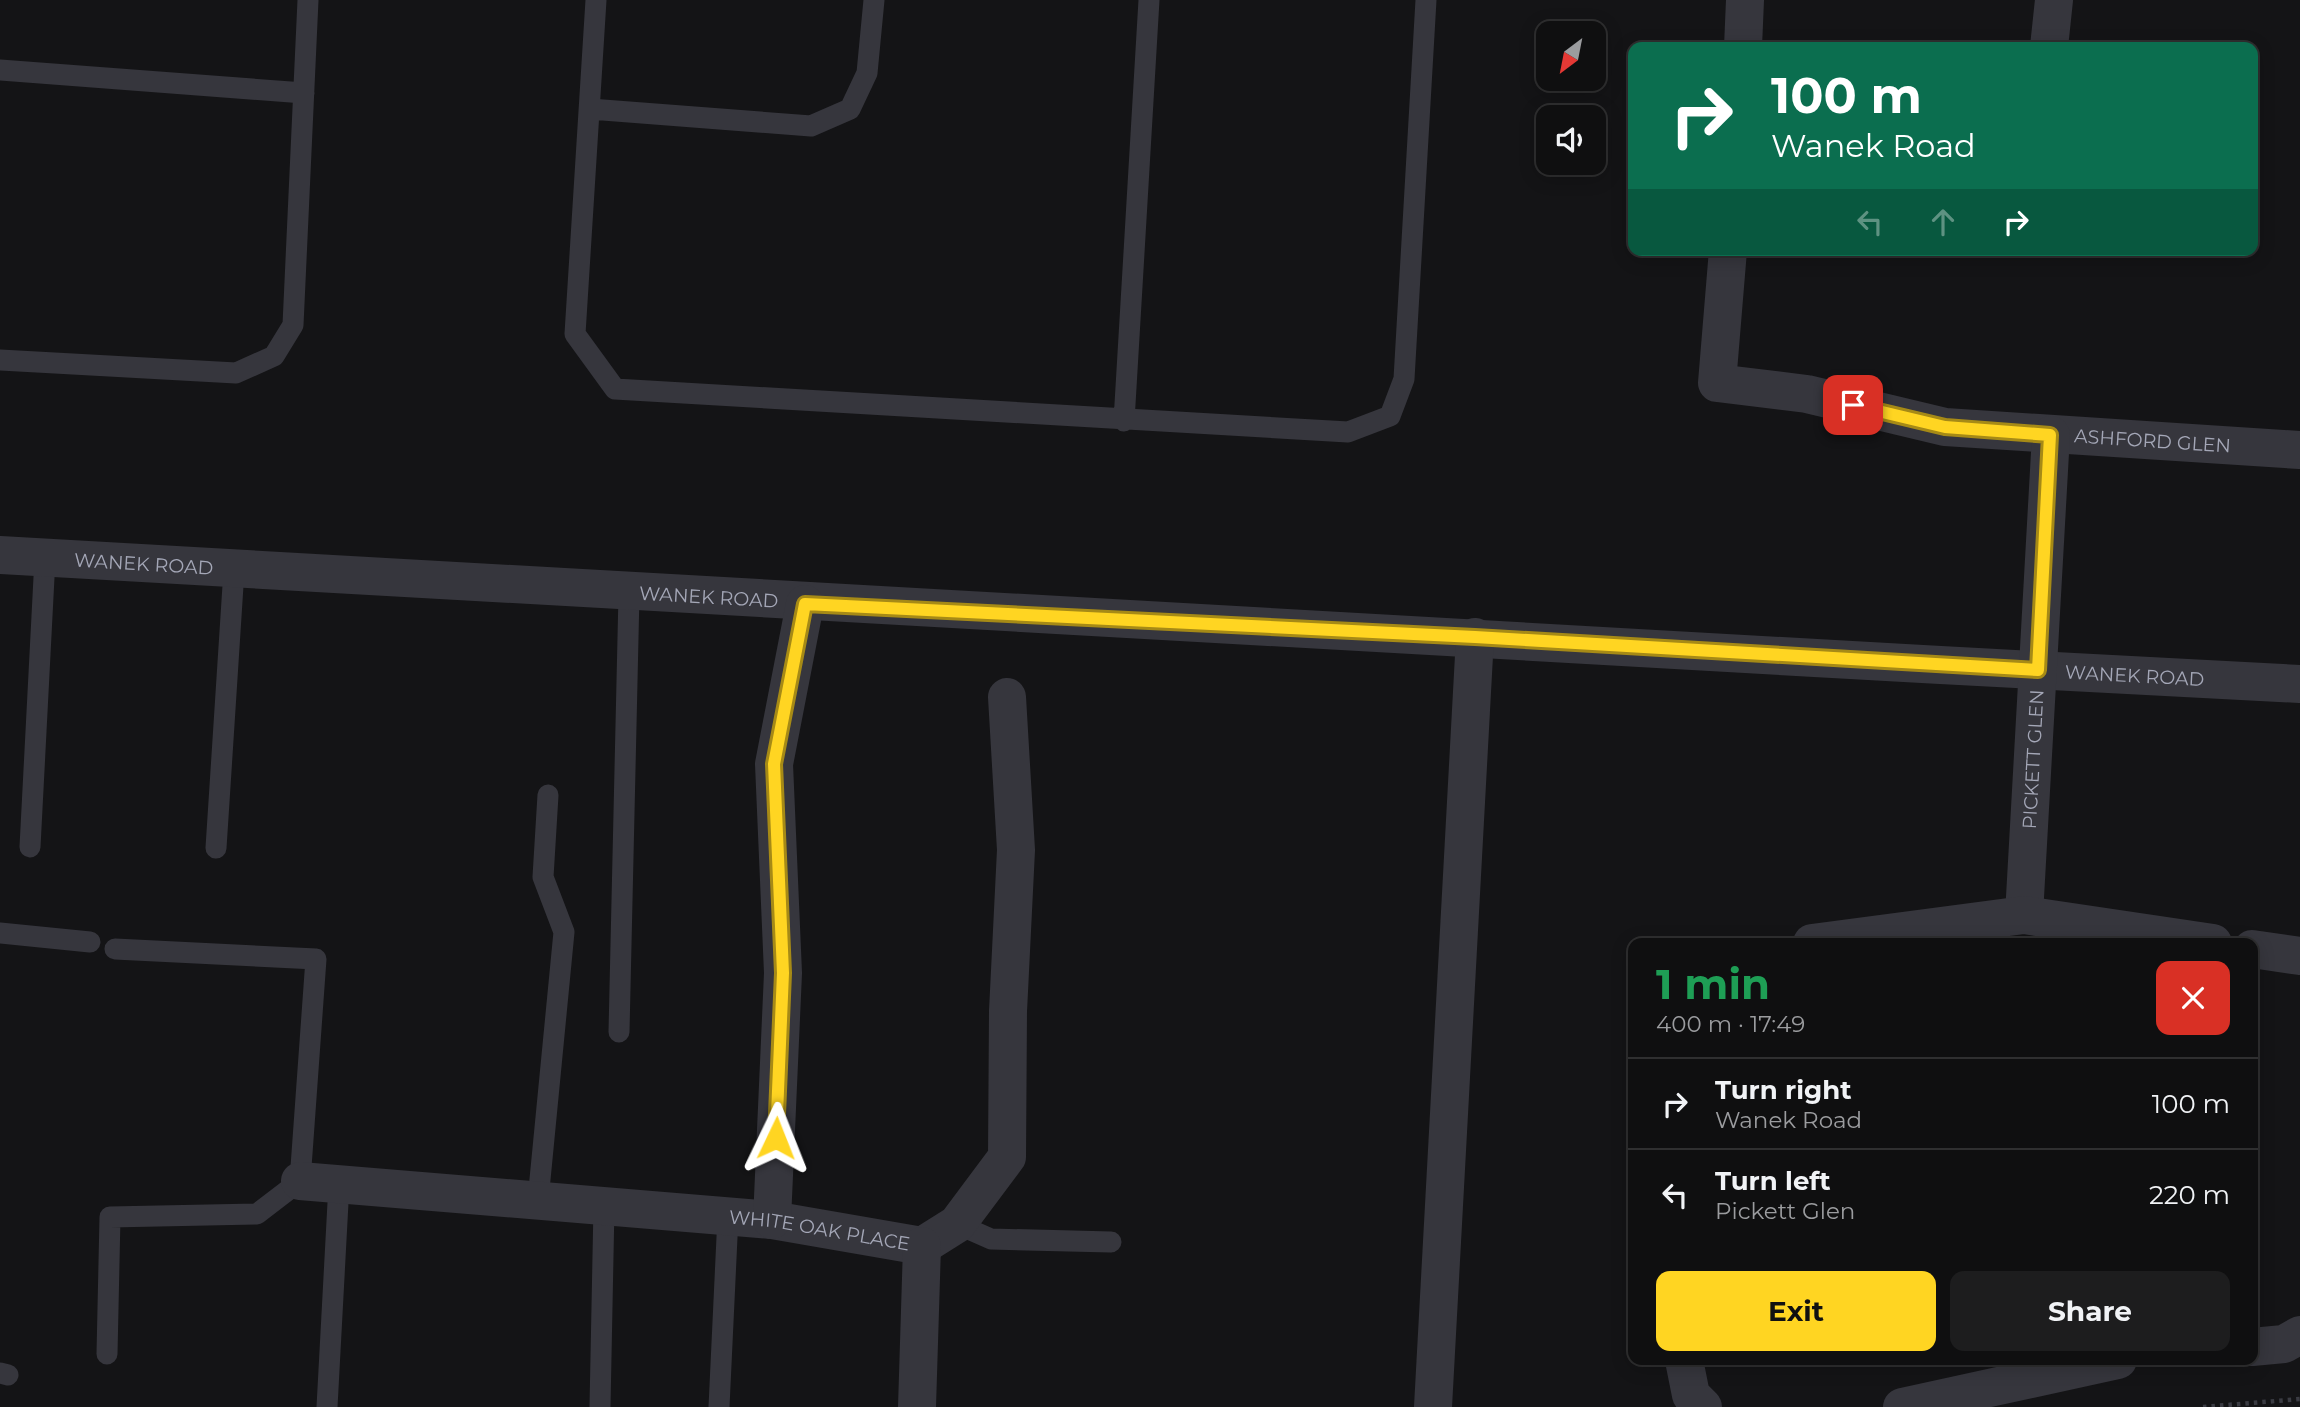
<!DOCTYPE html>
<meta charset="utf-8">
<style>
body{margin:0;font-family:Montserrat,sans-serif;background:#1d1d1e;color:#f1f3f6;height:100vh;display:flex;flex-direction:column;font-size:26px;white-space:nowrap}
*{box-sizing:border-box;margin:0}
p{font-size:23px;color:#9b9c9f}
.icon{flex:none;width:38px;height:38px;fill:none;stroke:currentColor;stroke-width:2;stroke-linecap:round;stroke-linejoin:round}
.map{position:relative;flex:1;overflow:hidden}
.sheet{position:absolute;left:1628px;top:938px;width:630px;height:427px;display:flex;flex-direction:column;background:#0f0f10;border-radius:14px;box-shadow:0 4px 18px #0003,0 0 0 2px #2f2f30}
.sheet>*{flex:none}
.guide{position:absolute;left:1628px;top:42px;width:630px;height:214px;border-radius:14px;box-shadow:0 4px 18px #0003,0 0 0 2px #2f2f30;background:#0b6e4f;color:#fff;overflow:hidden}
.needle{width:46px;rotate:212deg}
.fabs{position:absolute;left:1536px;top:21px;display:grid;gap:14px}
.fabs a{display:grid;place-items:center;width:70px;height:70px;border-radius:14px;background:#0f0f10;box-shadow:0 4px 18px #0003,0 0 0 2px #2f2f30;font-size:35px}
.pin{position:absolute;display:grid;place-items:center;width:60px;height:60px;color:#fff;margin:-30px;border-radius:14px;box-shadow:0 4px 10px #0006}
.me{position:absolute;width:77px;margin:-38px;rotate:2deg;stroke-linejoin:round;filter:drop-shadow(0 0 5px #0008)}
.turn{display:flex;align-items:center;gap:24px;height:147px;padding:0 28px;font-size:32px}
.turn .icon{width:91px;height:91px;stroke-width:2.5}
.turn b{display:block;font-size:49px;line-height:60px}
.lanes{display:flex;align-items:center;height:66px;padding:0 28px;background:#0003;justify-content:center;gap:35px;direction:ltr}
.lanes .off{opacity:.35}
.round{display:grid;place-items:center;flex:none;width:74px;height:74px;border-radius:14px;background:#1d1d1e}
.summary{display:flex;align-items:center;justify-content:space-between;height:119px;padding:0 28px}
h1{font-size:42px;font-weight:700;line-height:52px;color:#1e9e55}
.primary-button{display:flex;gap:14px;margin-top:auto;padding:14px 28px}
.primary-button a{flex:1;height:80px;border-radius:14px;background:#ffd522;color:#111;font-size:28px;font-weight:700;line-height:80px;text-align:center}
.primary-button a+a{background:#1d1d1e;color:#f1f3f6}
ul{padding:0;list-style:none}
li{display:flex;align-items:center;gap:21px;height:91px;padding:0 28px;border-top:2px solid #2f2f30}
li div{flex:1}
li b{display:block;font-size:26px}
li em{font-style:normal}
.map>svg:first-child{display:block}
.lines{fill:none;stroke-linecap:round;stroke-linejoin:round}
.path{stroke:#3a3b42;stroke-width:4.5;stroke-dasharray:3.5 5;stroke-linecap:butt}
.lane{stroke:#36363d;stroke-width:21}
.street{stroke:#36363d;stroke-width:38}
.route-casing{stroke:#a68a16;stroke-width:18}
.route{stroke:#ffd522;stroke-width:12}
.labels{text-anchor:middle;stroke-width:7;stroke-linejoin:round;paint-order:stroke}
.street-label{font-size:19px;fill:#a4a7b7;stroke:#0f0f11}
</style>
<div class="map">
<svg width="2300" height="1407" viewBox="0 0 2300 1407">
<rect width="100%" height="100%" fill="#141416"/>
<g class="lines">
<path class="path" d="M2203 1407 2300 1399"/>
<path class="lane" d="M596 0 575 334 615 389 1348 432 1390 416 1404 379 1426 0
M0 70 304 93
M590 109 811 126 850 109 867 73 874 0
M0 360 236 373 274 356 293 325 308 0
M1124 421 1149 0
M30 847 45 558
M216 848 234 570
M0 933 90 942
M619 1032 629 594
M538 1200 564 932 543 877 548 795
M957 1224 991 1239 1111 1242
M107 1354 110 1217 257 1214 300 1181 316 959 115 949
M0 1373 8 1375
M327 1407 339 1184
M600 1407 604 1206
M719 1407 728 1216"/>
<g class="street">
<path d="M1743 47 1745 0"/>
<path d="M2049 47 2054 0"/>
<path id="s1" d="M1728 250 1717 383 1807 394 1945 427 2300 450"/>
<path id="s2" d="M0 555C766 601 1533 644 2300 684"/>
<path id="s3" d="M2024 915 2051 435"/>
<path d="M1812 943 2024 915 2213 943"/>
<path d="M2252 949 2300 956"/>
<path id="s4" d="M300 1181 772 1220 922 1246 957 1224 1007 1157 1008 1011 1016 850 1007 697"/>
<path d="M772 1220 783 973 774 764 805 604"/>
<path d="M2252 1347 2284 1344 2300 1335"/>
<path d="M1684 1360 1691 1395 1703 1407"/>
<path d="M917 1407 922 1246"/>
<path d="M1433 1407 1475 637"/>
<path d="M1902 1407 2118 1360"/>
</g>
</g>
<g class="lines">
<defs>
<path id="route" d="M776 1138 783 973 774 764 805 604 1475 637 2038 670 2050 435 1945 427 1853 405"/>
</defs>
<use href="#route" class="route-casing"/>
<use href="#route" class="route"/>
</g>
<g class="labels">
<g class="street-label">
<text dy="7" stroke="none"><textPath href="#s1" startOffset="574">ASHFORD GLEN</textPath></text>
<text dy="7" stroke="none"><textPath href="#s2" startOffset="144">WANEK ROAD</textPath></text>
<text dy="7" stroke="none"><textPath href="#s2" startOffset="710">WANEK ROAD</textPath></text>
<text dy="7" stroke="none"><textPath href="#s2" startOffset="2138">WANEK ROAD</textPath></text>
<text dy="7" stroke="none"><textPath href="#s3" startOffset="156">PICKETT GLEN</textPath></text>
<text dy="7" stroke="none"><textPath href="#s4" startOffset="522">WHITE OAK PLACE</textPath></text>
</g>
</g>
</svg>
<div class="fabs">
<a><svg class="needle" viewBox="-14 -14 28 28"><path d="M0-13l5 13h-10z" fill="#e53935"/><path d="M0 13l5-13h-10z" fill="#9b9c9f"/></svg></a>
<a><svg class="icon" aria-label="sound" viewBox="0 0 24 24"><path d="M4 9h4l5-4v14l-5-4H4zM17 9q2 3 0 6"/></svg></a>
</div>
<div class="pin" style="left:1853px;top:405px;background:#d93025"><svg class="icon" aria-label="arrive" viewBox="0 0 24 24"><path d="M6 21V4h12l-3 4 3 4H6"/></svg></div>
<svg class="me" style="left:776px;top:1138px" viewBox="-20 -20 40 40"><path d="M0-17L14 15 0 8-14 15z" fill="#ffd522" stroke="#fff" stroke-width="4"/></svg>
<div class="guide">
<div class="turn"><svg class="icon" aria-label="right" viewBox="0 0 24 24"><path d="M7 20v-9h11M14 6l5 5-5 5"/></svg><div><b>100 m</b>Wanek Road</div></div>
<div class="lanes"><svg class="icon off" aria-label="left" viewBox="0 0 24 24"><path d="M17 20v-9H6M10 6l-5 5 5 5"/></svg><svg class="icon off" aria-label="ahead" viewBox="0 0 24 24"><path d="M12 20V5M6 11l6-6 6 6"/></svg><svg class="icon" aria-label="right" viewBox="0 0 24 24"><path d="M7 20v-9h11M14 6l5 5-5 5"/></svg></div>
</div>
<section class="sheet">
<div class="summary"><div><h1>1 min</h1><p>400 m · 17:49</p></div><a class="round" style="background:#d93025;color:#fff"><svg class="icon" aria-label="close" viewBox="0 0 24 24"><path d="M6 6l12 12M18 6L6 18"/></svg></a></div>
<ul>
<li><svg class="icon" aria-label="right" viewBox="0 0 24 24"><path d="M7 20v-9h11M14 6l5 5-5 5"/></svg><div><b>Turn right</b><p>Wanek Road</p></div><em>100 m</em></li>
<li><svg class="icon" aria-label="left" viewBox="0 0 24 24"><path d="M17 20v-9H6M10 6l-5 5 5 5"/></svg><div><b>Turn left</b><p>Pickett Glen</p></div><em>220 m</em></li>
</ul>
<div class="primary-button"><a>Exit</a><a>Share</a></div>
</section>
</div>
